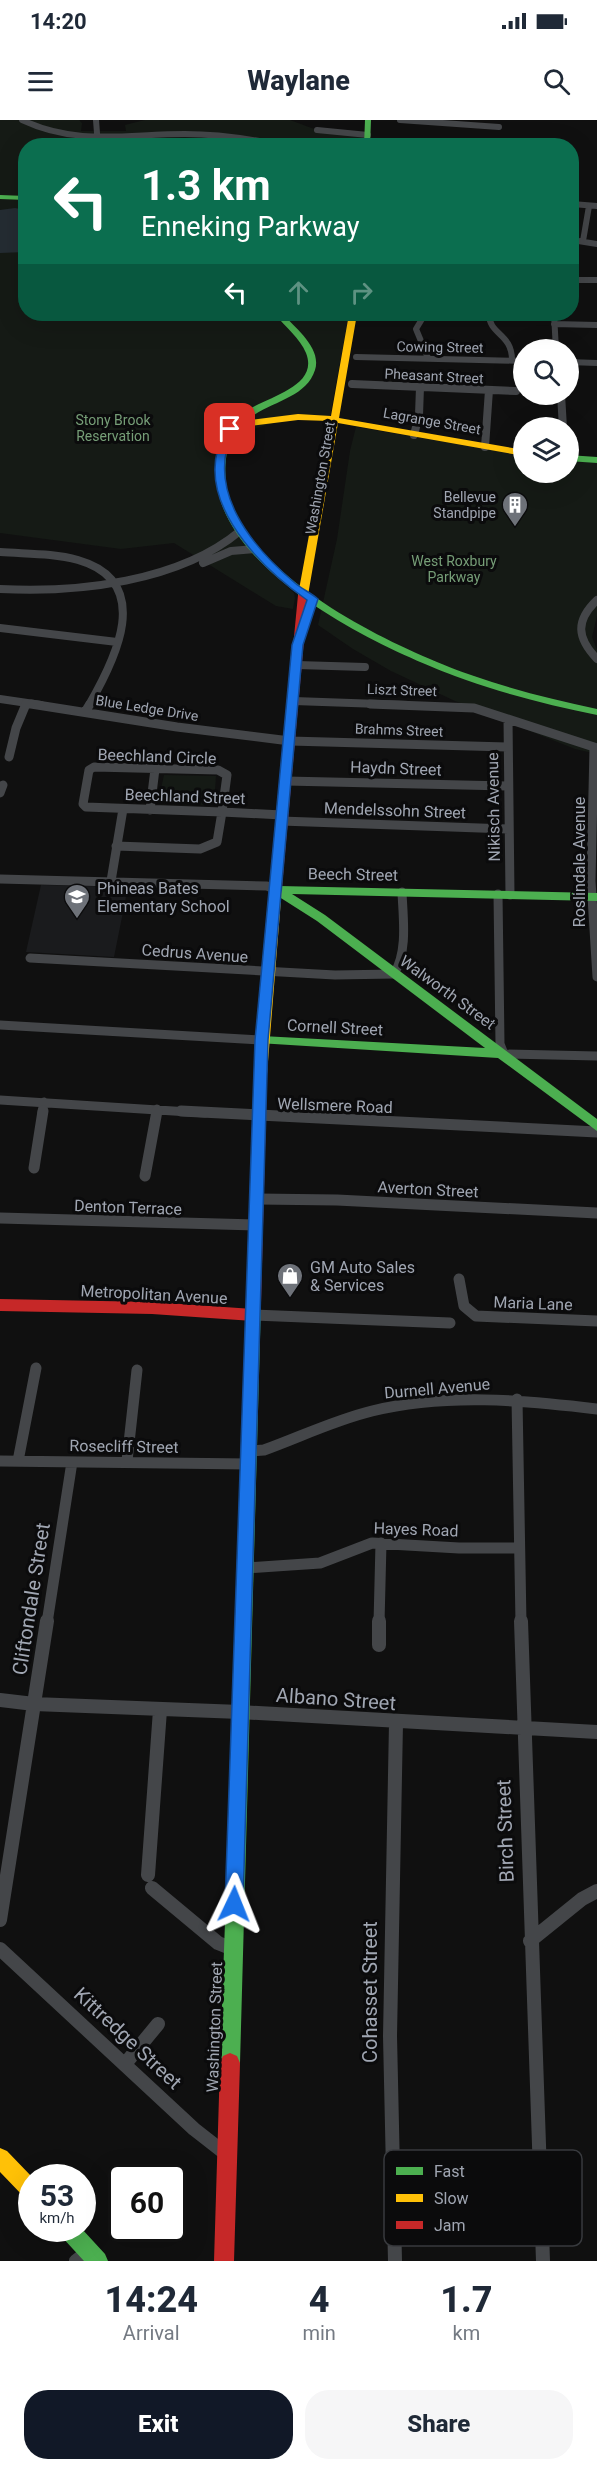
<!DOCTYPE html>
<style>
body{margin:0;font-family:Roboto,sans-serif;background:#f6f6f7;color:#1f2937;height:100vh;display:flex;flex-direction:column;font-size:22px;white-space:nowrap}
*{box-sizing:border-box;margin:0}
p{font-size:20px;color:#747a83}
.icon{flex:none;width:33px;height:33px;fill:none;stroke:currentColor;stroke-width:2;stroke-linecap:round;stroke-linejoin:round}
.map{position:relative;height:2141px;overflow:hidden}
.panel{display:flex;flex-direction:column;background:#fff;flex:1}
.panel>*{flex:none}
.banner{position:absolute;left:18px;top:18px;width:561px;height:183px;border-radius:24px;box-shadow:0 6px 24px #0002;background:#0b6e4f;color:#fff;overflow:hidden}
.buttons{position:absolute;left:513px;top:219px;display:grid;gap:12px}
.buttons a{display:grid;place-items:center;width:66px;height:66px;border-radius:50%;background:#fff;box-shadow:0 6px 24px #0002;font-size:30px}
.speed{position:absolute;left:18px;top:2044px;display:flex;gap:12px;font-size:30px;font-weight:700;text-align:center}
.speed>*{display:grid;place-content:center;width:78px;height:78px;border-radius:50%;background:#fff;box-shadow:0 6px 24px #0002;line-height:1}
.speed small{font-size:15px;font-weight:400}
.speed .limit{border:3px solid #111;border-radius:9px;background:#fff;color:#111}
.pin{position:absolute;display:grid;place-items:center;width:51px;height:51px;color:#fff;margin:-26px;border-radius:12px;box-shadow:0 3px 9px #0006}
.me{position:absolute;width:66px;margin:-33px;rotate:2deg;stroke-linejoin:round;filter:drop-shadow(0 0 4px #0008)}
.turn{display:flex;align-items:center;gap:21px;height:126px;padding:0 24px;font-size:27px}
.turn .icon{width:78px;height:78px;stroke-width:2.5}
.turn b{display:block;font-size:42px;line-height:51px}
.lanes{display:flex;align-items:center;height:57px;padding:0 24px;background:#0003;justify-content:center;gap:30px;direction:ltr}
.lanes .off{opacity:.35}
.eta{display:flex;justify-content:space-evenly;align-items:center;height:102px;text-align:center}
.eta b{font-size:36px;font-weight:800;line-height:42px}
.cta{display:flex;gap:12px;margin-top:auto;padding:12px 24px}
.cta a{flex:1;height:69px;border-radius:24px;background:#111827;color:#fff;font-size:24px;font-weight:800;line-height:69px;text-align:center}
.cta a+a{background:#f6f6f7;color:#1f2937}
.status{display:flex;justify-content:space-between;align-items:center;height:42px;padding:0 30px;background:#fff;direction:ltr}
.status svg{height:16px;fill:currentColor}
header{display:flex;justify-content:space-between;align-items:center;height:78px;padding:0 24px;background:#fff;font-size:27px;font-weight:800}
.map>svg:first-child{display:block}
.built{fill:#1a1b1d}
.green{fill:#151a15}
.water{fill:#242c32}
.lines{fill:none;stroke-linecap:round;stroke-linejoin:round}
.street-far4{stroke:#444649;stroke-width:6}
.street-far3{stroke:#444649;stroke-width:8}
.street-far2{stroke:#444649;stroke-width:9}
.street-far1{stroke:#444649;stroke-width:11}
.street{stroke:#444649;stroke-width:14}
.fast{fill:#4caf50;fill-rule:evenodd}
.slow{fill:#ffc107;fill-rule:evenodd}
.jam{fill:#c62828;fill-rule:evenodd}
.route{fill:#1a73e8;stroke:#114b97;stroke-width:1.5}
.labels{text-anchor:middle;stroke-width:6;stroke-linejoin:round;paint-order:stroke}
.far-street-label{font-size:14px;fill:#a0a6b2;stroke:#0b0b0c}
.far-park-label{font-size:14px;fill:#769e77;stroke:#0b0b0c}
.far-poi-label{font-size:14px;fill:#a0a6b2;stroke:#0b0b0c;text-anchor:end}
.street-label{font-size:16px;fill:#a0a6b2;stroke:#0b0b0c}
.poi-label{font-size:16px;fill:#a0a6b2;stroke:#0b0b0c;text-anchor:start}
.near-street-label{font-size:20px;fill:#a0a6b2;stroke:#0b0b0c}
.key{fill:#0b0b0c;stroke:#383a3e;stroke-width:1.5}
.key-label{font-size:16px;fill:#a0a6b2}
</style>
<div class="status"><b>14:20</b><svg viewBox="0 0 49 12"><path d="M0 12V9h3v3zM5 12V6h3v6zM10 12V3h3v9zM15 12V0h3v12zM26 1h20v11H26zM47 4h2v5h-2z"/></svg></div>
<header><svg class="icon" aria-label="menu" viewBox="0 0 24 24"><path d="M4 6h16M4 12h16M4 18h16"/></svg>Waylane<svg class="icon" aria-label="search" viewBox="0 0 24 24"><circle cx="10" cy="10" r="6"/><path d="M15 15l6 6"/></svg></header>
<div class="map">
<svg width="597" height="2141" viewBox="0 0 597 2141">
<rect width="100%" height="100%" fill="#101010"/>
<path class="built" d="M41 765 128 767 114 837 26 832Z"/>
<path class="green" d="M0 0H79L82 3 81 11H126L125 5 145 0H290L317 10 368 15 365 26H26V194H349L329 302C295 292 255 306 226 322L223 332 225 379 264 445 294 473 295 478 293 489 276 486 174 423 121 429 0 413Z
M356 307 523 335 524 352H568L569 340 597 343V496L592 517 597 530V634L575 629 455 581 391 551 353 529 318 505 337 419 350 331Z
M164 655 216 656 214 685 160 684 158 682Z"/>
<path class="water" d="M15 88 25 90V132L0 133V90Z"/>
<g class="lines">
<path class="street-far4" d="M22 0C77 26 126 14 185 14 218 14 252 19 285 26
M96 0 97 13
M400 0 499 7
M317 10 368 15
M572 84 597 86
M572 120 597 124
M583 121 589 86
M572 160H597
M425 194 416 209 428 238
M489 194C489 215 512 213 512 240
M554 194 556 230
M554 204 597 205
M356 237 524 241
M568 242 597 243"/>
<path class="street-far3" d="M352 264 516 271
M561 274 563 308
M414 315 419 295 420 267
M485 327 489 270
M0 432C26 434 53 433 78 440 155 462 115 540 89 585
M203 443 231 431 255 429
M0 469C77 473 179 462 240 411
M597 480C575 501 577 518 597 539
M0 508 117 522
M297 545 365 547
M0 579 41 585
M294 581 408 585"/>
<path class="street-far2" d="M31 584 177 607 290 621 507 627
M370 584 474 588 597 628
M85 592 90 584
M508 599 510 775
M594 627 591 761 597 857
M9 637 16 608 26 584
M94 647 218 650 227 655 222 692 86 687 83 684 89 650Z
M286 661 507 666
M0 673 3 665
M150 690 155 649
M222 692 282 695
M281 701 508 709
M116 726 200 729 217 722 222 692
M0 759 267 766 277 770
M111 761 123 689
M498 774 500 924 504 934 597 936
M30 838 335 855 394 854C408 831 403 798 402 772
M0 905 262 920
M0 980 205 993
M42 993 44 982
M156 993 157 989"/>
<path class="street-far1" d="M181 991 597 1012
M34 1048 43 991
M145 1056 157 991
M258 1079 337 1080 597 1093
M0 1098 256 1105
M459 1159 464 1186 476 1196 597 1201
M253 1195 450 1203
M517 1279 521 1503
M250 1331 264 1330C300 1317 335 1300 372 1291 446 1273 522 1280 597 1289
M0 1341 248 1344
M18 1341 36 1248
M127 1341 137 1250
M245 1448 320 1443 372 1423 459 1428H519
M47 1503 72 1342
M379 1503 381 1423"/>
<path class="street" d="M521 1501 543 2141
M379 1525V1501
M0 1580 34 1584 240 1592 597 1612
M148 1755 160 1590
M152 1768 218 1823 233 1829
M0 1800 47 1501
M530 1821 582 1779 597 1771
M0 1829 194 2009 226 2034
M125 1944 158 1904
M76 2141 89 2131
M395 2141 390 1916 396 1603"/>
<path class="fast" d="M365 0H371L370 26H364Z
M0 75 26 76V80L0 79Z
M275 194H283C295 208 322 228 315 250 302 291 234 278 226 339 212 444 393 528 474 556 514 570 555 580 597 589V595C553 586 508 575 466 560 384 531 201 446 217 339 219 321 230 304 244 293 263 277 320 268 306 233 300 218 285 207 275 194Z
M568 335 597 337V343L568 341Z
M279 766 597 773V781L292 774 325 795 597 999V1011L498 938 258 923 256 920 258 917 262 916 485 928 317 801 273 773 271 770 273 767Z
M254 1177 259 1179 261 1183 240 1943 237 1950 230 1953 223 1950 220 1943 247 1183 249 1179Z
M58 2109H82L105 2134 108 2141H84L61 2116Z"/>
<path class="slow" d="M349 194H357L339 298 524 330V336L338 303 308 475 303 478 298 475 330 301 298 300 235 308 231 305 235 302 298 294 331 296Z
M276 763 282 767 267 954 261 959 255 954 270 767Z
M0 2028 7 2031 33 2058H32V2081L25 2078 0 2052Z"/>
<path class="jam" d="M303 472 308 475 282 767 276 771 270 767 298 475Z
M261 949 267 954 261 1183 259 1187H249L247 1183 255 954Z
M0 1179 152 1182 253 1189 258 1191 260 1195 258 1199 253 1201 152 1194 0 1191Z
M230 1933 237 1936 240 1943 234 2141H214L220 1943 223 1936Z"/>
</g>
<path class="route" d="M227 308 234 309C204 369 251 426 295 463 302 469 311 473 318 479L303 525 268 920 243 1784 241 1790 234 1793 228 1790 225 1784 255 920 292 525 307 480C256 444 187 374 227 308Z"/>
<defs>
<symbol id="building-pin" viewBox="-11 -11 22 30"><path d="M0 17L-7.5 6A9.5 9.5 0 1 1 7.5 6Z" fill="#6e7279" stroke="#0b0b0c"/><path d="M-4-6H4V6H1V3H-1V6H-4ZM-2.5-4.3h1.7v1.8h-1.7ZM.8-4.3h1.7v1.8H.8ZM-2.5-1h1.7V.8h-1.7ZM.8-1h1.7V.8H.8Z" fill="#fff"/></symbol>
<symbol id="school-pin" viewBox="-11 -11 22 30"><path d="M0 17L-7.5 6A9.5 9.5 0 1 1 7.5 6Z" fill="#6e7279" stroke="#0b0b0c"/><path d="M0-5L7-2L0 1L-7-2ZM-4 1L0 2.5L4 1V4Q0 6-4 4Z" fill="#fff"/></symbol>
<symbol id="shop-pin" viewBox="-11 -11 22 30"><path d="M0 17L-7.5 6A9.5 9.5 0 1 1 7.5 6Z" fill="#6e7279" stroke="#0b0b0c"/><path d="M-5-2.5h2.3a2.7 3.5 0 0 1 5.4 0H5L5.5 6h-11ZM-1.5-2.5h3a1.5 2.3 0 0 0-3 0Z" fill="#fff"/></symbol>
</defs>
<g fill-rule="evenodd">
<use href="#building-pin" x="500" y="370" width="30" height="40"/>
<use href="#school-pin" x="62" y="762" width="30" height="40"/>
<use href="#shop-pin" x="275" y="1141" width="30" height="40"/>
</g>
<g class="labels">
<g class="far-street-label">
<text transform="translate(440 227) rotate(1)" y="5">Cowing Street</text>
<text transform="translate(434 256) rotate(3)" y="5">Pheasant Street</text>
<text transform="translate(432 301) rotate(10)" y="5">Lagrange Street</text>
<text transform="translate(320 358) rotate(-80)" y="5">Washington Street</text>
<text transform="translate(402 570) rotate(2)" y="5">Liszt Street</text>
<text transform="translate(147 588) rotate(9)" y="5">Blue Ledge Drive</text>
<text transform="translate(399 610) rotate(2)" y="5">Brahms Street</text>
</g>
<g class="far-park-label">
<text x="113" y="305">Stony Brook<tspan x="113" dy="16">Reservation</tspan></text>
<text x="454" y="446">West Roxbury<tspan x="454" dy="16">Parkway</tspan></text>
</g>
<g class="far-poi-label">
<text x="496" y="382">Bellevue<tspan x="496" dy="16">Standpipe</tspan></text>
</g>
<g class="street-label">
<text transform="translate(157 636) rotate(2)" y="6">Beechland Circle</text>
<text transform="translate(396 648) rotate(2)" y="6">Haydn Street</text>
<text transform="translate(185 676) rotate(2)" y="6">Beechland Street</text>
<text transform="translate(493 687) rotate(-91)" y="6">Nikisch Avenue</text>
<text transform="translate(395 690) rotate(2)" y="6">Mendelssohn Street</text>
<text transform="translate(579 742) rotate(-90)" y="6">Roslindale Avenue</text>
<text transform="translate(353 754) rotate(1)" y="6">Beech Street</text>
<text transform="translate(195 833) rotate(4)" y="6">Cedrus Avenue</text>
<text transform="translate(448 872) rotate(36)" y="6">Walworth Street</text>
<text transform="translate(335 907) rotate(3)" y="6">Cornell Street</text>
<text transform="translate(335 985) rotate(2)" y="6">Wellsmere Road</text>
<text transform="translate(428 1069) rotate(3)" y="6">Averton Street</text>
<text transform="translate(128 1087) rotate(2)" y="6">Denton Terrace</text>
<text transform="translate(154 1174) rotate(3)" y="6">Metropolitan Avenue</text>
<text transform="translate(533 1183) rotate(2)" y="6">Maria Lane</text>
<text transform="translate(437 1268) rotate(-5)" y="6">Durnell Avenue</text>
<text transform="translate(124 1326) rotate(1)" y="6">Rosecliff Street</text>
<text transform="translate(416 1409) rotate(2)" y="6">Hayes Road</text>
<text transform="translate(214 1907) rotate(-88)" y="6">Washington Street</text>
</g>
<g class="poi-label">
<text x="97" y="774">Phineas Bates<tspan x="97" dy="18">Elementary School</tspan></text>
<text x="310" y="1153">GM Auto Sales<tspan x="310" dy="18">&amp; Services</tspan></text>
</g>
<g class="near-street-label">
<text transform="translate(31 1479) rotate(-81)" y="7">Cliftondale Street</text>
<text transform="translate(336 1579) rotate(4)" y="7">Albano Street</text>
<text transform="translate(505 1711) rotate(-92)" y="7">Birch Street</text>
<text transform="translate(370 1872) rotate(-90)" y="7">Cohasset Street</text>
<text transform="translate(128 1918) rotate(43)" y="7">Kittredge Street</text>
</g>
</g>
<rect x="384" y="2030" width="198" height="96" rx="9" class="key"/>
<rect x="396" y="2047" width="27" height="8" fill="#4caf50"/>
<rect x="396" y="2074" width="27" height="8" fill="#ffc107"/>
<rect x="396" y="2101" width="27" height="8" fill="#c62828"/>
<g class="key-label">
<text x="434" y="2057">Fast</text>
<text x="434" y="2084">Slow</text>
<text x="434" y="2111">Jam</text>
</g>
</svg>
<div class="buttons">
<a><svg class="icon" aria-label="search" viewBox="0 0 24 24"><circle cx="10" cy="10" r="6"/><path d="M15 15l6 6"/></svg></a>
<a><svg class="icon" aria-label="layers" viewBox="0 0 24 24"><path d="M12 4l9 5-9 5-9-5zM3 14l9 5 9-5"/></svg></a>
</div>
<div class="speed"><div>53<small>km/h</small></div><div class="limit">60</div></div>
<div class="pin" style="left:230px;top:309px;background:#d93025"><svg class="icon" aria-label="arrive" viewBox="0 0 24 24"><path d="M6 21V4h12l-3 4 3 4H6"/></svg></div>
<svg class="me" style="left:234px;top:1784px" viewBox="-20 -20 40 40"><path d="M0-17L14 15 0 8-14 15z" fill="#1a73e8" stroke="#fff" stroke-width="4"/></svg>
<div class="banner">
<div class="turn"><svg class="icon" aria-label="left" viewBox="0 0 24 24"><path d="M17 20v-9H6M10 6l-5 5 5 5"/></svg><div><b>1.3 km</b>Enneking Parkway</div></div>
<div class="lanes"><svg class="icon" aria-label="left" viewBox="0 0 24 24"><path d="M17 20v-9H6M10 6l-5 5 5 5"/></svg><svg class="icon off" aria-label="ahead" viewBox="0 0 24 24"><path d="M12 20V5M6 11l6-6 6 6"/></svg><svg class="icon off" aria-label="right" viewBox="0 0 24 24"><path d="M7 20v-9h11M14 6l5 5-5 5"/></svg></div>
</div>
</div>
<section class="panel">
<div class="eta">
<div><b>14:24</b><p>Arrival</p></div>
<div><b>4</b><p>min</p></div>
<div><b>1.7</b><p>km</p></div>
</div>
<div class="cta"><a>Exit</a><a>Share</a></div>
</section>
